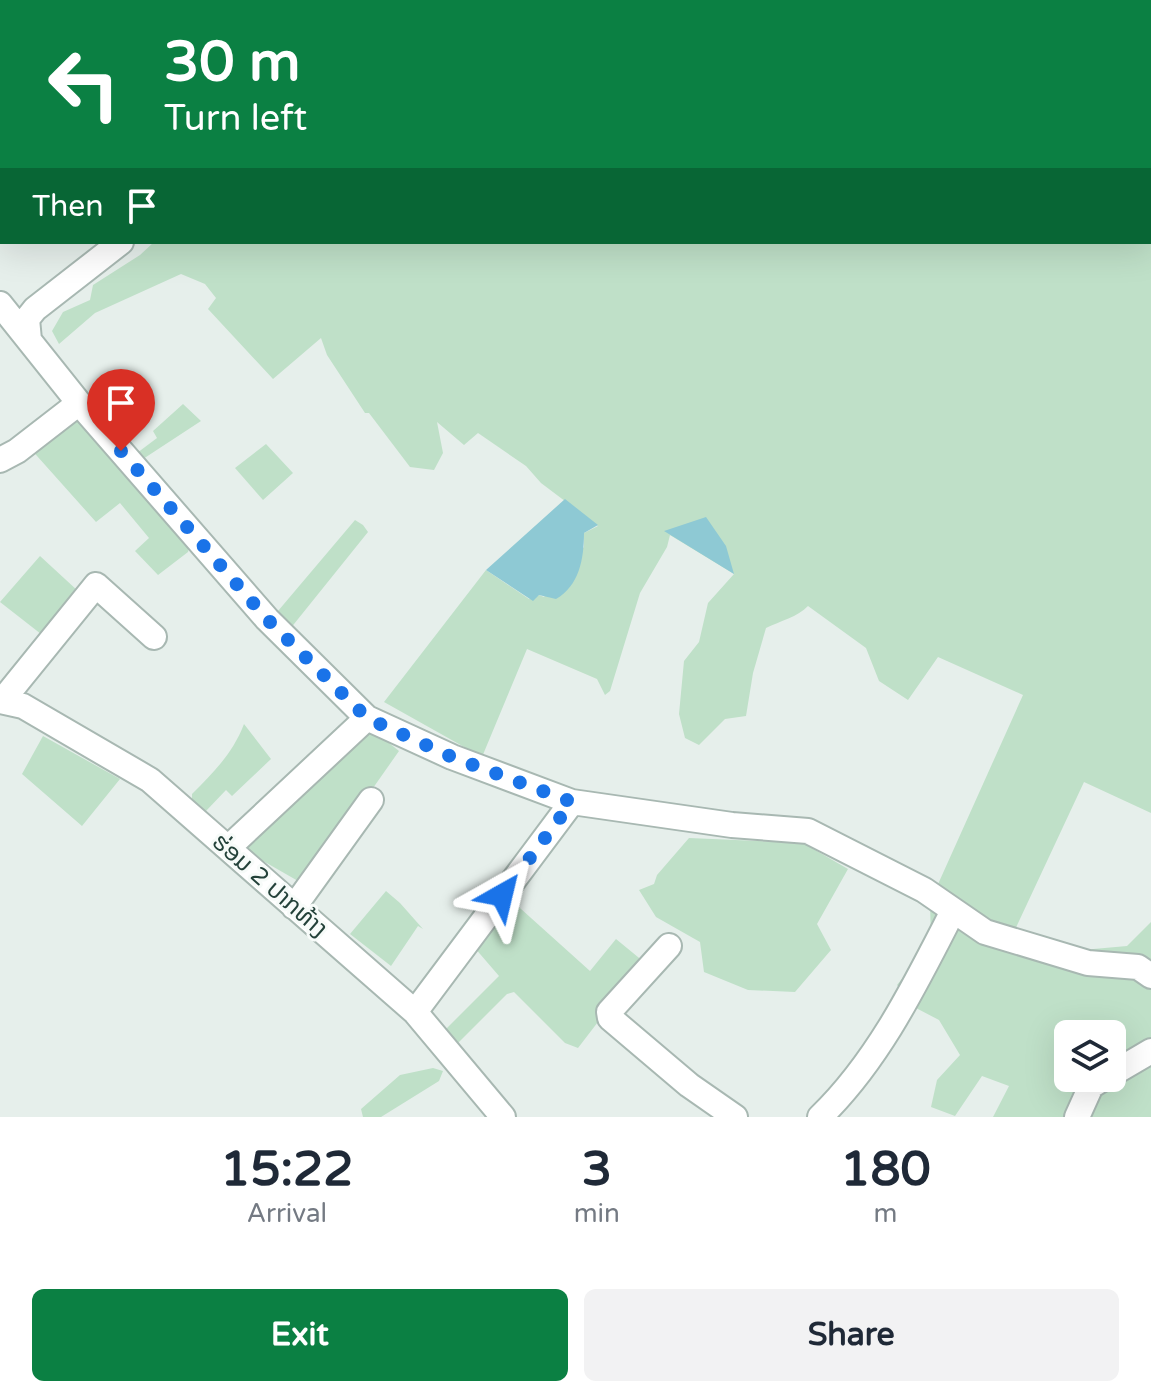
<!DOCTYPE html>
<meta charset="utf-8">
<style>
body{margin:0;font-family:"Varela Round","Noto Sans Lao",sans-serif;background:#f2f2f3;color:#1f2937;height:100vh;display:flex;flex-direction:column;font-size:30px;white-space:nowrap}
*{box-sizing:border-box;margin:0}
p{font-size:26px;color:#747a83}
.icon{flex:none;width:44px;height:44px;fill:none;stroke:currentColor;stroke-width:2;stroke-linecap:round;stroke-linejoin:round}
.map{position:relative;height:1117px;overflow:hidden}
.sheet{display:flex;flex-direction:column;background:#fff;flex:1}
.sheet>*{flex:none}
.banner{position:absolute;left:0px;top:0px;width:1152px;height:244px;box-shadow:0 8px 32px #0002;background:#0b8043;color:#fff;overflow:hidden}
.fabs{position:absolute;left:1054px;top:1020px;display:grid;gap:16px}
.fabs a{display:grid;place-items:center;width:72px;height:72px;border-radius:12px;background:#fff;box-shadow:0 8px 32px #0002;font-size:40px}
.pin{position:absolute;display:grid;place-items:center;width:68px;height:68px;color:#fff;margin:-82px -34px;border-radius:50% 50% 50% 0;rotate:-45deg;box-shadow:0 0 8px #0007}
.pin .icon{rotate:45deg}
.me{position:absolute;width:88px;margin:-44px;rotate:37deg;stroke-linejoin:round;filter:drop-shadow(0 0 6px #0008)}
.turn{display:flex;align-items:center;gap:28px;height:168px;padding:0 32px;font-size:36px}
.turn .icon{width:104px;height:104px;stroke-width:2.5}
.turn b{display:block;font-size:56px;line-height:68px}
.then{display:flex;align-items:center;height:76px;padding:0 32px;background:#0003;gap:16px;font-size:30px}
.eta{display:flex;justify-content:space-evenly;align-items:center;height:136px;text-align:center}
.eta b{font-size:48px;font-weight:800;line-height:56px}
.cta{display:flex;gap:16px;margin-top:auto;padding:16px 32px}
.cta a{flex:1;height:92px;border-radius:12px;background:#0b8043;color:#fff;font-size:32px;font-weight:800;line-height:92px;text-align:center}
.cta a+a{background:#f2f2f3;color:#1f2937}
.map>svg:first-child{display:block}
.green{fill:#bfe0c8;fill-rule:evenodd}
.water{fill:#8ec9d4}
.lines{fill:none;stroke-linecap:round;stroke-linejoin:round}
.minor-casing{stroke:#a8b8b2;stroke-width:28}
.minor{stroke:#fff;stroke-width:24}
.route{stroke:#1a73e8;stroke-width:14;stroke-dasharray:0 25.2}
.labels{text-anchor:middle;stroke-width:6;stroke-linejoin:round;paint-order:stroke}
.street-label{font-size:24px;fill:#24423a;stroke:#f7fbf9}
</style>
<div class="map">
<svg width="1151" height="1117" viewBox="0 0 1151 1117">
<rect width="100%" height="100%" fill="#e6efeb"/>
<path class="green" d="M105 0H1151V813L1084 782 1012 936 1071 951 1127 946 1151 922V1117H993L1009 1086 982 1076 955 1116 931 1107 937 1080 960 1055 939 1020 916 1008 897 985 931 942 930 902 1023 695 938 657 908 700 879 681 866 648 808 606C798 617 780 621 766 628L753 673 746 716 725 719 699 745 685 738 679 714 684 661 699 642 708 603 734 574 665 532 670 535 667 547 640 593 610 691 605 695 597 679 527 649 482 757 384 702 486 570 529 599 539 595 544 597 584 547V533L598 526 541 483 526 466 478 433 464 445 437 422 443 453 434 470 410 467 369 413H365L327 355 321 338 273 379 208 309 216 298 205 284 181 274 95 313 59 344 52 331 63 312 90 300 93 285 140 255 154 242H1150V2ZM1068 1034H1112V1078H1068Z
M183 404 201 421 143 459 137 453 157 438 153 431Z
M81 418 190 545 188 552 158 575 135 551 149 538 120 503 96 522 29 447 71 419Z
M266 444 293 473 263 500 235 468Z
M355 520 363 525 368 532 290 629 278 611Z
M40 556 78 591 41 634 0 602Z
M244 724 271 759 232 796 226 790 206 811 192 804V794C214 772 233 753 244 724Z
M369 727 399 751 305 885 239 847Z
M43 736 120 779 82 826 22 774Z
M689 838 803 843 848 869 817 924 831 950 795 992 748 990 704 972 700 942 656 917 639 890 654 884 657 875Z
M386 891 400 903 423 929 418 926 391 966 350 934Z
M511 900 590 971 616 939 644 962 578 1048 565 1043 514 992 507 994 454 1047 443 1032 499 976 474 947Z
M433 1068 443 1071 439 1081 381 1117H363L361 1109 400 1075Z"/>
<path class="water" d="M565 499 598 525 584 533C584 559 579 586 556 599L539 595 533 601 486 570Z
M706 517 726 546 734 574 664 531Z"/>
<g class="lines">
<defs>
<path id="minor" d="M0 304 79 403 267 619 367 718 452 757 572 802 732 825 808 831 924 890 985 932 1088 963 1138 967 1151 976
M29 340 27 319 35 309 121 242
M0 460 17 451 79 403
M0 701 23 706 150 780 415 1012 503 1117
M2 701 96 585 154 637
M228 848 367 718
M294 907 371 800
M669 946 609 1012 610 1018 689 1085 735 1117
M415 1012 572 802
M1112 1074 1151 1051
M820 1117C879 1060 916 983 953 911
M1077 1117 1091 1086 1104 1078"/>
</defs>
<use href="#minor" class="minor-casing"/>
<use href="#minor" class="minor"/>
</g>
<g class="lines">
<path class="route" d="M121 451 267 619 367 718 452 757 572 802 502 895"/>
</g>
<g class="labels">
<g class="street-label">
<text transform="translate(270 885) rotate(41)" y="8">ຮ່ອມ 2 ປາກທ້າງ</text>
</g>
</g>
</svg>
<div class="fabs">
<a><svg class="icon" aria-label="layers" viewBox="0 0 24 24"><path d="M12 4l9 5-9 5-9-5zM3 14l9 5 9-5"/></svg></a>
</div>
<div class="pin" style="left:121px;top:451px;background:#d93025"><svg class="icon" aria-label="arrive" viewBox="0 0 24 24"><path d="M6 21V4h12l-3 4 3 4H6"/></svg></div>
<svg class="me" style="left:502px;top:895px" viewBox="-20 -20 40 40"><path d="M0-17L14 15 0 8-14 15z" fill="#1a73e8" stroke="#fff" stroke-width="4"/></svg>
<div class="banner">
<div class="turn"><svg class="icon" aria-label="left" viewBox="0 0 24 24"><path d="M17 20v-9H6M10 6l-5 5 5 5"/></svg><div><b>30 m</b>Turn left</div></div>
<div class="then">Then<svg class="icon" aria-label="arrive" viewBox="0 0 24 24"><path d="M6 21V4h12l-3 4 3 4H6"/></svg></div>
</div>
</div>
<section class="sheet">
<div class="eta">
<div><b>15:22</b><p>Arrival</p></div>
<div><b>3</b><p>min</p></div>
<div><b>180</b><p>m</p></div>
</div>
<div class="cta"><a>Exit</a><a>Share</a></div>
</section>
